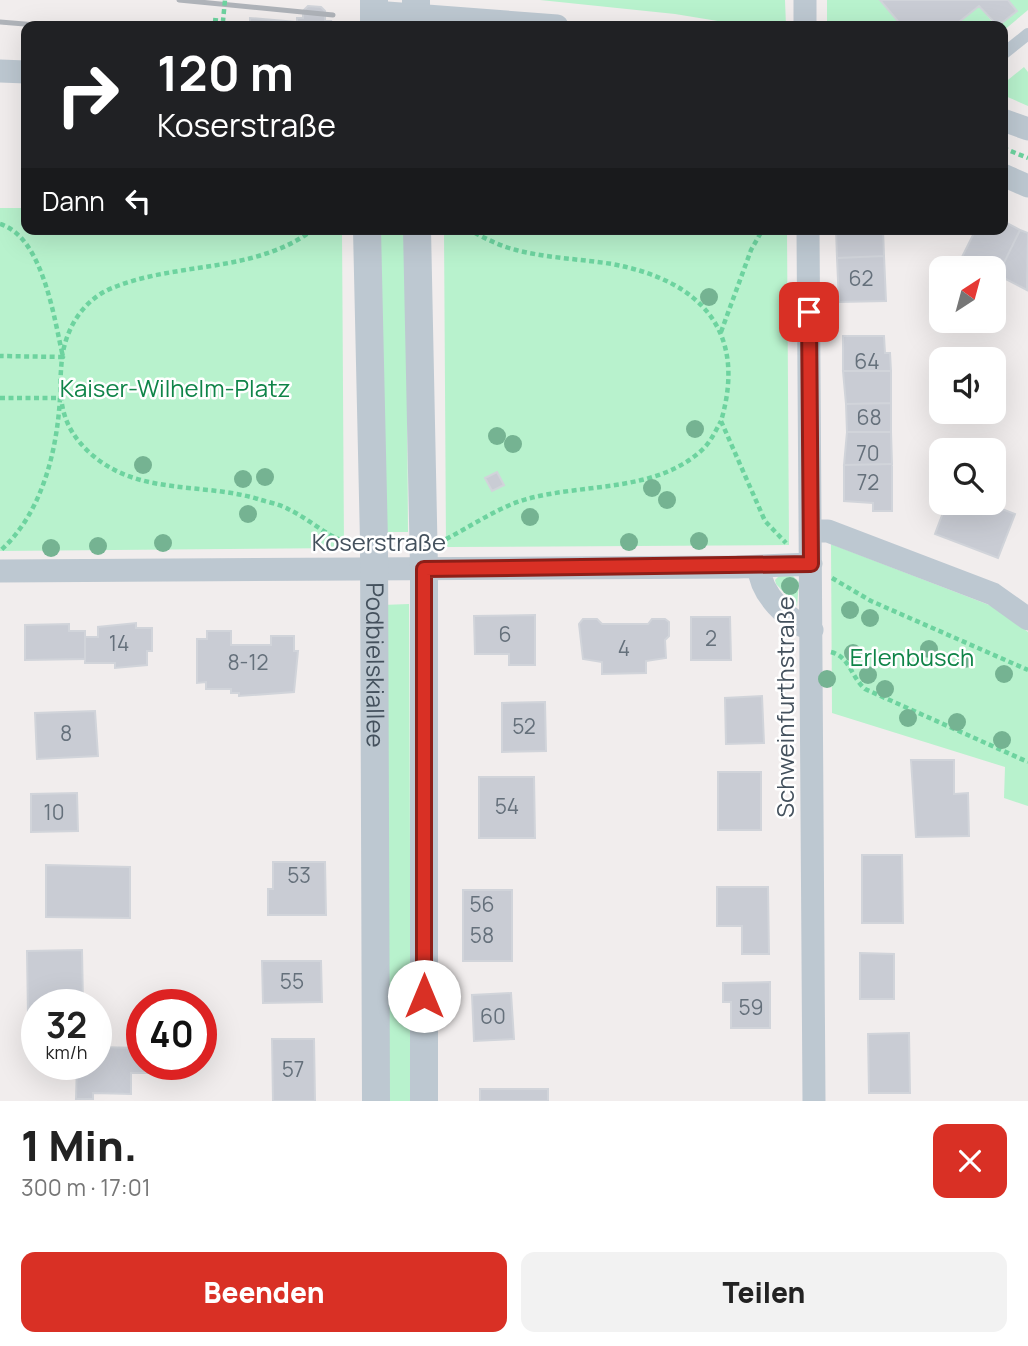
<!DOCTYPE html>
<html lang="de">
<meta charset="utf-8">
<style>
body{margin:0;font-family:Manrope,sans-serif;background:#f2f2f2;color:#222;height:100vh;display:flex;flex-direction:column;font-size:26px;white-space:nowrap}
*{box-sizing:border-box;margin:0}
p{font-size:23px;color:#767676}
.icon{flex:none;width:38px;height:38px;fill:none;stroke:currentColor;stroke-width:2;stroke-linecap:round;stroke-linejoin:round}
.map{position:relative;height:1101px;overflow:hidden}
.details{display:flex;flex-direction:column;background:#fff;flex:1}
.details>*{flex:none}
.guide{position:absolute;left:21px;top:21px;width:987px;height:214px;border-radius:14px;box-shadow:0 7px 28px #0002;background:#202124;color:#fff;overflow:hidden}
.needle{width:46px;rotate:36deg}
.fabs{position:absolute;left:929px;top:256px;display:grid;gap:14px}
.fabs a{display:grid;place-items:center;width:77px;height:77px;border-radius:14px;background:#fff;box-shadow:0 7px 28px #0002;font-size:35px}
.speed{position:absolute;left:21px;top:989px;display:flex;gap:14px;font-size:35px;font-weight:700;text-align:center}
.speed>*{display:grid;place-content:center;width:91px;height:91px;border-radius:50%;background:#fff;box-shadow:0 7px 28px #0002;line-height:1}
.speed small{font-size:18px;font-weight:400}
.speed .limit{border:10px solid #d22;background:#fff;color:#111}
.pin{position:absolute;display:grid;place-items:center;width:60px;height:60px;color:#fff;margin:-30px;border-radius:14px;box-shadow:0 4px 10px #0006}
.me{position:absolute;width:77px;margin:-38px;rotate:0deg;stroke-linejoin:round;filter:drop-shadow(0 0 5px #0008)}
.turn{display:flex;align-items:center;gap:24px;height:147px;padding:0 21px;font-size:32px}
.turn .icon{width:91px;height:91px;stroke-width:2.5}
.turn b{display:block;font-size:49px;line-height:60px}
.then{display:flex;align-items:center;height:66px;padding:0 21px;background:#0003;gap:14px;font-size:26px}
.round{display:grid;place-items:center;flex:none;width:74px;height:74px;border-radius:14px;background:#f2f2f2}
.headline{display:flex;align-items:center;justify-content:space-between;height:119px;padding:0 21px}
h1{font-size:42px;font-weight:800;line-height:52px}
.button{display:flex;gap:14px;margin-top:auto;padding:14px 21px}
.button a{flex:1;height:80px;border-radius:14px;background:#d93025;color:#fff;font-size:28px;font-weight:800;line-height:80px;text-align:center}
.button a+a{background:#f2f2f2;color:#222}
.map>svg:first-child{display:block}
.green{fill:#b8f2cd}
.building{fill:#c9ccd4;stroke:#d1d4da;stroke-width:2}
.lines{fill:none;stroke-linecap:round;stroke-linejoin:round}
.path{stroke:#6dd39f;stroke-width:4.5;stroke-dasharray:5 3.5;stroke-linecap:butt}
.service{stroke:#bdc8d1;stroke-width:12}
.minor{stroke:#bdc8d1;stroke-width:23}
.tertiary{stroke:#bdc8d1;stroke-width:28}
.rail{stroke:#afb3b9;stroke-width:5}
.path-bridge{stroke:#6dd39f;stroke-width:4.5;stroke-dasharray:5 3.5;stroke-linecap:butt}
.tree{fill:#75b392}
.route-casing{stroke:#8d1f18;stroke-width:18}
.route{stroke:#d93025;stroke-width:12}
.labels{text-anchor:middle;stroke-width:5;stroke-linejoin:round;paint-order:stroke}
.number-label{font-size:21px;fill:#65707b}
.park-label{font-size:24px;fill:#0f8448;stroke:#fff}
.street-label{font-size:24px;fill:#44515d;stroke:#fff}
</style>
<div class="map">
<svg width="1028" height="1101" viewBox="0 0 1028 1101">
<rect width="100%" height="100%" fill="#f1eded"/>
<path class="green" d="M540 0H785L786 26H748L675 14Z
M827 0H880L902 26H827Z
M1008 0H1028V10L1003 31V26H998L1017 11Z
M979 6 996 26H962L959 22Z
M1024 67 1028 72V106L1003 95V84Z
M0 208H26V229H342L344 548 0 551Z
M379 229H406L408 532H382Z
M444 229H787L789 545 446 547Z
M831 544 997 608 1028 632V806L1004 798 1005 767 832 713Z
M779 576H793L799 582 797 606 776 584 775 580Z
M409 604 411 1101H385L382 605Z"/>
<path class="building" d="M880 0H1008L1017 11 998 26 979 6 959 22 962 26H902Z
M308 6 321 7 325 11V21H331L330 26H250V18L297 22V18H303V11Z
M1003 221 1020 230 998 275 994 273V268H983L962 257 976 229H1003Z
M836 229H883L884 256 837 258Z
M1020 230 1028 233 1027 290 998 275Z
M884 256 886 301 839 302 837 258Z
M843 336H884L885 353H890L891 371H843Z
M843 371H891V403L846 404Z
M891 403V432H847L846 404Z
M847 432H891L892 464 844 465Z
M892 464V511H873V503L844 501V465Z
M497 472 504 485 492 491 485 478Z
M947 502H969L979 506 984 502 1015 514 998 558 935 534Z
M535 615V665H509V654H475L474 616Z
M691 617H730L731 660H691Z
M583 619H597L602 624H648L652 619H665L669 622V636L665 640 666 658 646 661V673L602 674V662L583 659 579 624Z
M136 623V628H152V651H147V665L115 668V663H85V637H98V627Z
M69 624V631H85V659L25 660V625Z
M207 631H231V645H271V636H294V651H298L294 692 239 696V693H231V689H206V682L197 683V639H207Z
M762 696 764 743 726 744 725 698Z
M545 702 546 751 502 752V703Z
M95 711 98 756 37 759 35 713Z
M911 760H954V794L968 793 969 836 916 837Z
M718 772H761V830H718Z
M479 777H534L535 838H479Z
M77 793 78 831 31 832V794Z
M862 855H902L903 923H862Z
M273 862H325L326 915H268V889H273Z
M46 865 130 867V918L46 917Z
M717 887H768L769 954H742V926H717Z
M463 890H512V961H463Z
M82 950 83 1004H37V1015H28L27 951Z
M860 953 894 954V999H860Z
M262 961H321L322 1002 263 1003Z
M770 982V1028H731V1002H723V983Z
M511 993 514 1039 474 1041 472 995Z
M909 1033 910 1093H869L868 1034Z
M272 1039H314L315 1101H273Z
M96 1047 142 1048V1064H158V1073H131V1094L93 1093V1099H76L77 1064H96Z
M480 1089H548V1101H480Z"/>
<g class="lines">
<path class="path" d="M263 26H266
M1003 148 1028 158
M0 224C43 237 54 318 63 357L0 356
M314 229C255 274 178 261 112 288 83 300 66 328 62 358 58 399 60 426 91 454 139 496 201 482 258 499 267 502 279 504 288 509 308 518 326 536 348 543
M467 229C483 237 499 246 516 250 547 258 580 259 612 264 699 280 748 330 721 421L765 521 786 543
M721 332 751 250 763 229
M0 398H60C57 451 42 513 1 550
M446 539C472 526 498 507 527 499 584 483 658 493 704 448 711 441 716 430 721 421
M832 578 871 601 1028 670
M831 652C850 657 851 677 865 689L1028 762"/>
<path class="service" d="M1003 54 1028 34"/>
<path class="minor" d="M805 0V26
M374 12 557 26
M0 71 26 72
M1003 120 1028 129
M1003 175 1028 186
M808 229 814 1101
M810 531H828L993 594 1028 619
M759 567C760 594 788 621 812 630
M0 571 737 567 811 564"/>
<g class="tertiary">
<path d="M374 0V26"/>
<path d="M416 26V0"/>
<path id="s1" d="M367 229 374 542 376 1101"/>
<path d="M417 229 424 569V1101"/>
</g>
<path class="rail" d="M179 0 333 15
M0 22 49 26"/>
<path class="path-bridge" d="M213 20 223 21 225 0"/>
</g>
<g class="tree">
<circle cx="709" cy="297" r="9"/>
<circle cx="695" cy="429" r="9"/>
<circle cx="497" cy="436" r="9"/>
<circle cx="513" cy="444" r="9"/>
<circle cx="143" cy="465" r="9"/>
<circle cx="265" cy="477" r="9"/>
<circle cx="243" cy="479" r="9"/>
<circle cx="652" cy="488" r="9"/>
<circle cx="667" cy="500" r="9"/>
<circle cx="248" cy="514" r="9"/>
<circle cx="530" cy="517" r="9"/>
<circle cx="699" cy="541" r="9"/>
<circle cx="629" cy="542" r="9"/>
<circle cx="163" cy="543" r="9"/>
<circle cx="98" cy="546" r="9"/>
<circle cx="51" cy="548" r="9"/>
<circle cx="790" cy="586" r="9"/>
<circle cx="850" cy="610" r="9"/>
<circle cx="870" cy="618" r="9"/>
<circle cx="929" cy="649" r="9"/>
<circle cx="853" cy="653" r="9"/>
<circle cx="965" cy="659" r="9"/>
<circle cx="1004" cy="674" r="9"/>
<circle cx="868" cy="675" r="9"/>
<circle cx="827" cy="679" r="9"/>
<circle cx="885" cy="689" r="9"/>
<circle cx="908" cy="718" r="9"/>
<circle cx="957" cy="722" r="9"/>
<circle cx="1002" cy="740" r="9"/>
</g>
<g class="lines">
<defs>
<path id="route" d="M424 996V569L811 564 809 312"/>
</defs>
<use href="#route" class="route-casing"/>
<use href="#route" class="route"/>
</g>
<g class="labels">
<g class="number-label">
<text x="861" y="286">62</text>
<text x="867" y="369">64</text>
<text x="869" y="425">68</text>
<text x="868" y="461">70</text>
<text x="868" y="490">72</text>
<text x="505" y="642">6</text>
<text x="711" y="646">2</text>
<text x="119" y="651">14</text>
<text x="624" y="656">4</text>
<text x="248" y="670">8-12</text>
<text x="524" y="734">52</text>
<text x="66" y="741">8</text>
<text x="507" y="814">54</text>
<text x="54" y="820">10</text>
<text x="299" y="883">53</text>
<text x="482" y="912">56</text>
<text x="482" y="943">58</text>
<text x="292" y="989">55</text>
<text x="751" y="1015">59</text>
<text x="493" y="1024">60</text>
<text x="293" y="1077">57</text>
</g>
<g class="park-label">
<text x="175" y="397">Kaiser-Wilhelm-Platz</text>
<text x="912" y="666">Erlenbusch</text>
</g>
<g class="street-label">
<text x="379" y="551">Koserstraße</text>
<text dy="8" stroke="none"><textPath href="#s1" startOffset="436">Podbielskiallee</textPath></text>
<text transform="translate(786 707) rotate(-90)" y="8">Schweinfurthstraße</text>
</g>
</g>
</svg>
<div class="fabs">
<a><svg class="needle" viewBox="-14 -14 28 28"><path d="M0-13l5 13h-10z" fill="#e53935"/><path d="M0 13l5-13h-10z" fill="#767676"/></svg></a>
<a><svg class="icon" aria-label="sound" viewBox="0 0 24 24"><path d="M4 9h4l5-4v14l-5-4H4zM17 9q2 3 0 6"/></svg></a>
<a><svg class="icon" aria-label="search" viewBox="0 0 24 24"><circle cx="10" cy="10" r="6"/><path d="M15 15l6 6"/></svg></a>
</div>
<div class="speed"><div>32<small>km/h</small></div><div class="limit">40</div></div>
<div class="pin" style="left:809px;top:312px;background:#d93025"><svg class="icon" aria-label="arrive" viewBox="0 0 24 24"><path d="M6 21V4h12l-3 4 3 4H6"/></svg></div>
<svg class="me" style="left:424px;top:996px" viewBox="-20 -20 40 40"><circle r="19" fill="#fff"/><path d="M0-13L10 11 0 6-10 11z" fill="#d93025"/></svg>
<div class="guide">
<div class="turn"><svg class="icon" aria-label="right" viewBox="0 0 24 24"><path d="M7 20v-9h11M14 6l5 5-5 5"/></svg><div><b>120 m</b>Koserstraße</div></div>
<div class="then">Dann<svg class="icon" aria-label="left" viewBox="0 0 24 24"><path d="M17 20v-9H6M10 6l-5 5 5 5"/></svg></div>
</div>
</div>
<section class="details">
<div class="headline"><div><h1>1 Min.</h1><p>300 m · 17:01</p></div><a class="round" style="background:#d93025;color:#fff"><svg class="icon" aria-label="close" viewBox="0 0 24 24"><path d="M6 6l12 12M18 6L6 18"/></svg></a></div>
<div class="button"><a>Beenden</a><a>Teilen</a></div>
</section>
